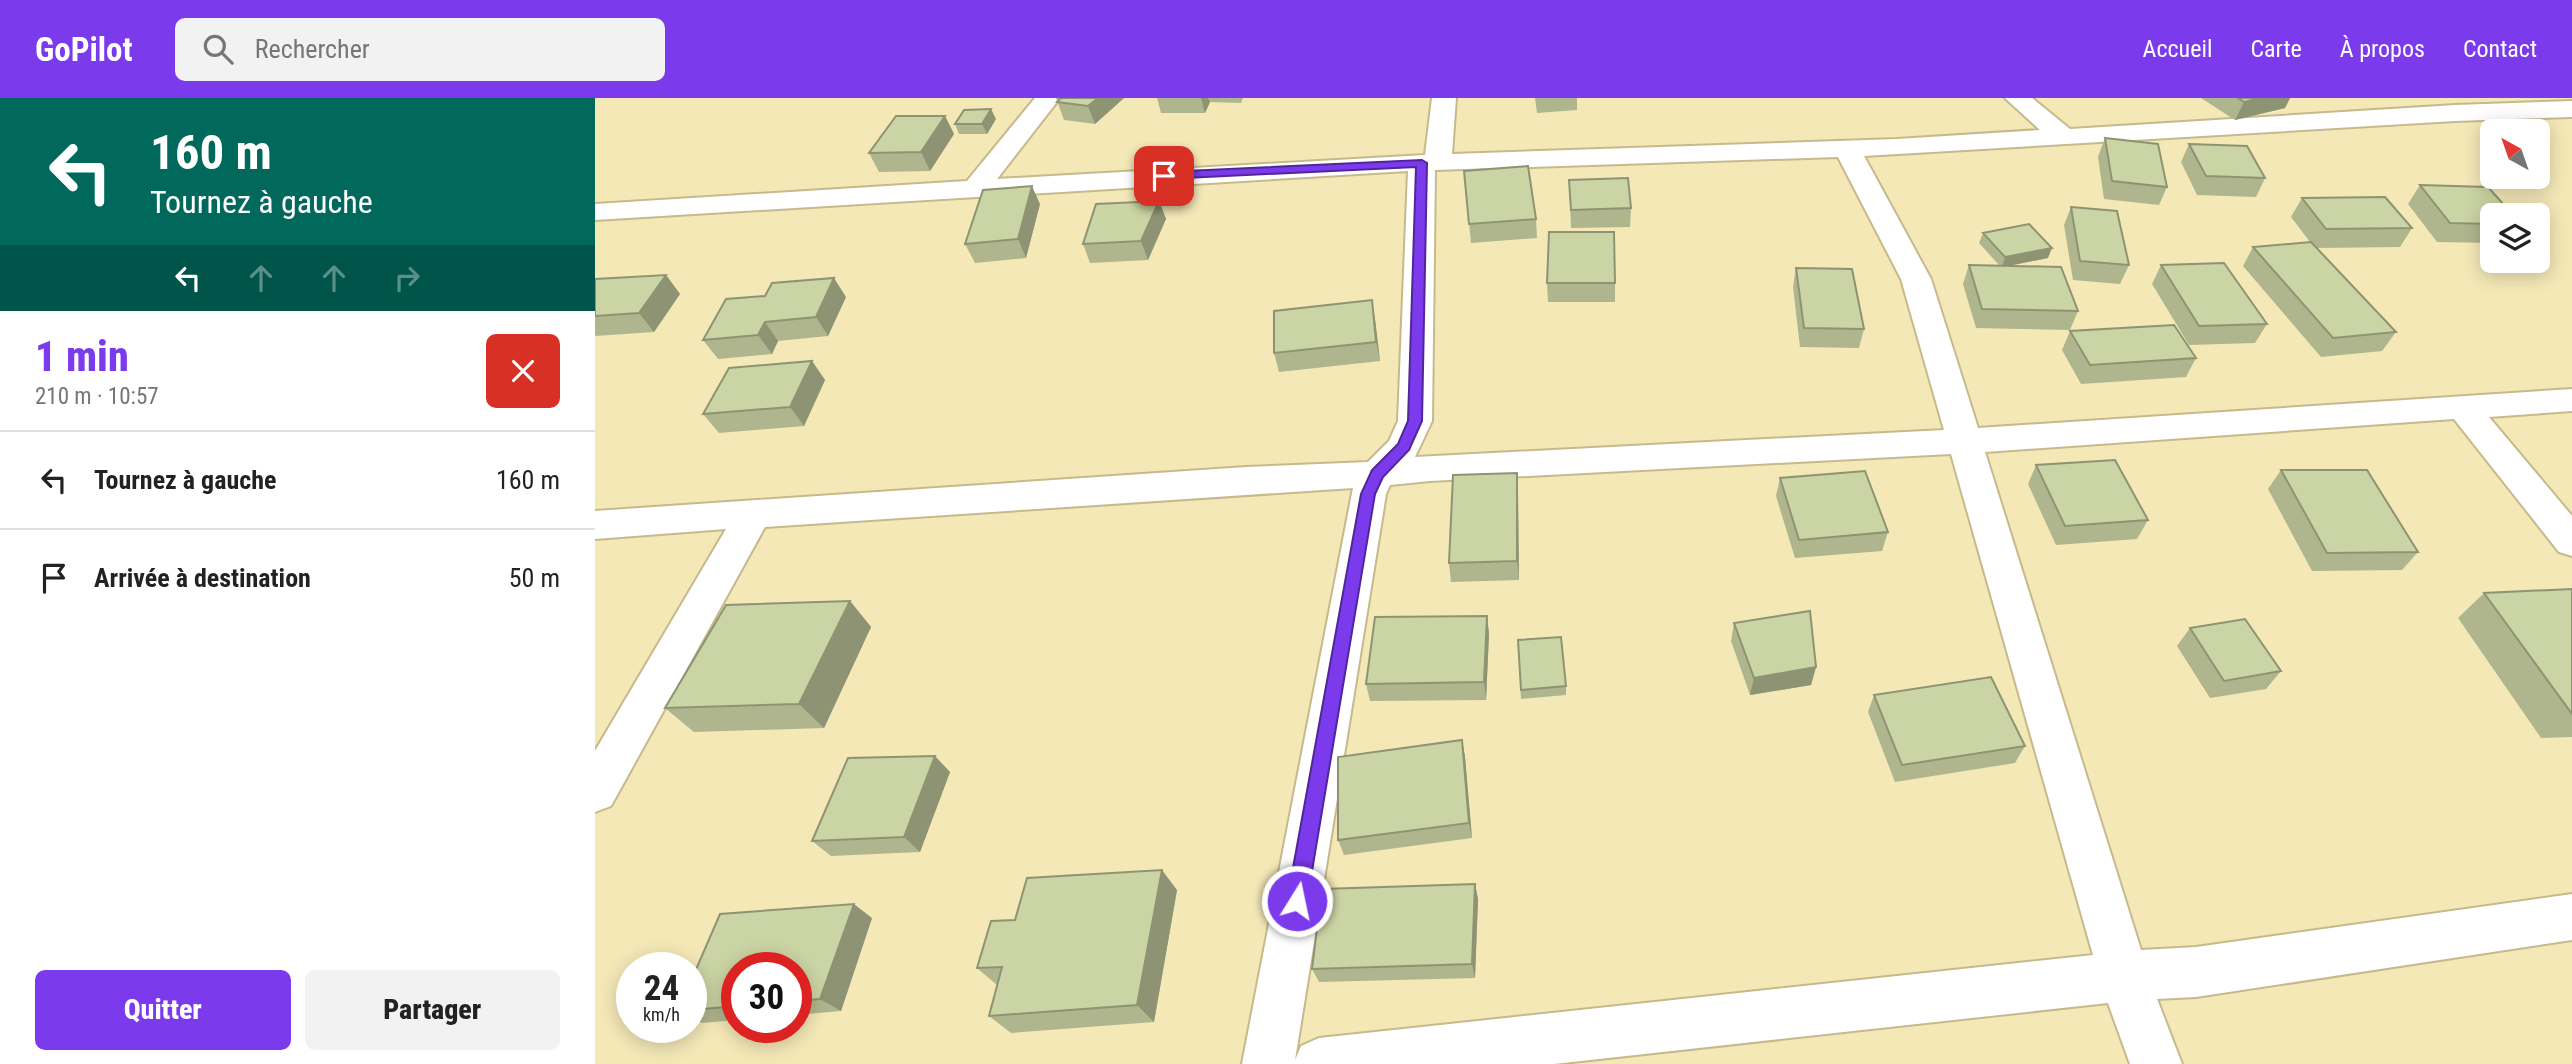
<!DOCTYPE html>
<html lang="fr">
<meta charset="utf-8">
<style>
body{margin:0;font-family:"Roboto Condensed",sans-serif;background:#f2f2f2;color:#222;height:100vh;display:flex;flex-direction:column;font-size:26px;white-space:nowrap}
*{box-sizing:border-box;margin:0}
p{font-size:23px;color:#767676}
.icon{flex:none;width:38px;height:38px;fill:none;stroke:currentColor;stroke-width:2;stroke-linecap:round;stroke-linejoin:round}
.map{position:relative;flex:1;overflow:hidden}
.sheet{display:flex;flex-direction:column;background:#fff;width:595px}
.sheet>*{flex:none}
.guide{background:#00695c;color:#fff;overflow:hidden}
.needle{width:46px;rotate:320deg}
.tools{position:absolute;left:1885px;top:21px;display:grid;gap:14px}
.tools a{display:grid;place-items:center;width:70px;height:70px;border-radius:10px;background:#fff;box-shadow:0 4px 18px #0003;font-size:35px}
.speed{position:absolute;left:21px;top:854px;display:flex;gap:14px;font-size:35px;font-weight:700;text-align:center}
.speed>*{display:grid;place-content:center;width:91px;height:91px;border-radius:50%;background:#fff;box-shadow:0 4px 18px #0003;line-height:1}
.speed small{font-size:18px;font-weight:400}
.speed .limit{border:10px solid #d22;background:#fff;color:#111}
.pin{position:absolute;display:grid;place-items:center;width:60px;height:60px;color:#fff;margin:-30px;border-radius:14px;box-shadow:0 4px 10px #0006}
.me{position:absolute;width:77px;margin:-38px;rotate:10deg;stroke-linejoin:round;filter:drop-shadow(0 0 5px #0008)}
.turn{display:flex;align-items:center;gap:24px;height:147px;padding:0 35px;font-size:32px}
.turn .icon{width:91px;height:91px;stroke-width:2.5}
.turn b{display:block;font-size:49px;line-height:60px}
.lanes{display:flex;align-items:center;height:66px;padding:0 35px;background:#0003;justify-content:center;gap:35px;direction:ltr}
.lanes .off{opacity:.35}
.round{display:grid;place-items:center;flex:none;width:74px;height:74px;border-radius:10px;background:#f2f2f2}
.head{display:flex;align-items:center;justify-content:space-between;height:119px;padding:0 35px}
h1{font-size:42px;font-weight:800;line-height:52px;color:#7c3aed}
.primary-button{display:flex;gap:14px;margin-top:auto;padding:14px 35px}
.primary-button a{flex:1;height:80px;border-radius:10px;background:#7c3aed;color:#fff;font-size:28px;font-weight:800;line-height:80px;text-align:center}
.primary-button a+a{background:#f2f2f2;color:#222}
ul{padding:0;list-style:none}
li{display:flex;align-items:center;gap:21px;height:98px;padding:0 35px;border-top:2px solid #e0e0e0}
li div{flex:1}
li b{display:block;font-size:26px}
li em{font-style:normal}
header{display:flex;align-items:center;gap:42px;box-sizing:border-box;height:98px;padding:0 35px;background:#7c3aed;color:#fff}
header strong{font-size:33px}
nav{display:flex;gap:38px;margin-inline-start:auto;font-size:24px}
.search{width:490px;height:63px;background:#f2f2f2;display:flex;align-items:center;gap:18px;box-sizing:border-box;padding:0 24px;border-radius:10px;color:#767676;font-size:26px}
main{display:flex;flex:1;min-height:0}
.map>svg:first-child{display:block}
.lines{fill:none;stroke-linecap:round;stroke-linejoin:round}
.street-casing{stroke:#c6ba8c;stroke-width:4}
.street{fill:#fff;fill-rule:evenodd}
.wall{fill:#afb68d}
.shaded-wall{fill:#8e9473}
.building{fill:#cbd4a4;stroke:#8e9473;stroke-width:2}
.route{fill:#7c3aed;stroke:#51269a;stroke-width:2}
</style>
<header>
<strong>GoPilot</strong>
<div class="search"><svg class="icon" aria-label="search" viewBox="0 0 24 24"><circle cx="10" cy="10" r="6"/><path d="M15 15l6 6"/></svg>Rechercher</div>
<nav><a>Accueil</a><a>Carte</a><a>À propos</a><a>Contact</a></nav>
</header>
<main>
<section class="sheet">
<div class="guide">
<div class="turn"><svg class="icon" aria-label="left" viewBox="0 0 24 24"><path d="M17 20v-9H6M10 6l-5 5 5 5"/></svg><div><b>160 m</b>Tournez à gauche</div></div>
<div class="lanes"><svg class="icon" aria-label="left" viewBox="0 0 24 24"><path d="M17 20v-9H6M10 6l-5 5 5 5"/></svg><svg class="icon off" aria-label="ahead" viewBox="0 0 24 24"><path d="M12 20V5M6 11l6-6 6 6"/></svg><svg class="icon off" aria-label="ahead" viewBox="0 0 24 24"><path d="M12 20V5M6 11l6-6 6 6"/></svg><svg class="icon off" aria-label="right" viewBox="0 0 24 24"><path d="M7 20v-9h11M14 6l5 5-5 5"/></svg></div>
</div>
<div class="head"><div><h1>1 min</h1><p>210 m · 10:57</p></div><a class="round" style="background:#d93025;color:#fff"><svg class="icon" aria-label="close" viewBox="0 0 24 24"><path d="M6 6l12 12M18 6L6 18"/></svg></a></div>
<ul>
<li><svg class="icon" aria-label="left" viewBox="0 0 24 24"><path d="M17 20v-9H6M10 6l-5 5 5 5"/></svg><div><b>Tournez à gauche</b></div><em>160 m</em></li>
<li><svg class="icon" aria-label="arrive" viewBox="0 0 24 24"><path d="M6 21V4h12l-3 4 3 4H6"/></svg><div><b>Arrivée à destination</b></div><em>50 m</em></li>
</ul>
<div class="primary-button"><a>Quitter</a><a>Partager</a></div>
</section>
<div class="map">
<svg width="1977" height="966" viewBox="0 0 1977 966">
<rect width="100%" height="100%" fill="#f4e8b7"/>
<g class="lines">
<defs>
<path id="street" d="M440 0H465L402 81 830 57 837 0H861L857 56 1302 41 1445 32 1410 0H1437L1475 31 1860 7 1977 3V19L1860 23 1269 58 1336 181 1383 330 1977 291V313L1894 319 1977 418V458L1964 454 1859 321 1390 354 1546 852 1601 849 1977 796V842L1601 899 1562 901 1587 966H1535L1513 905 959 966H647L758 390 170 429 16 708 0 714V653L131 431 0 441V413L651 369 773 364 794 343 803 323 813 73 0 122V106L372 83ZM1243 59 1306 181 1349 332 820 359 837 323 840 72ZM1356 356 1498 857 724 940 706 948 700 962 791 396 795 387 835 383Z"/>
</defs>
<use href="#street" class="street-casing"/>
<use href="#street" class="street"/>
</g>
<path class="wall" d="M461 0H529L500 26 469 22Z
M562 0H648L646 5 615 4 610 15H566Z
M940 0H982V12L942 15Z
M1606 0H1695L1690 10 1640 22Z
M350 18 359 36 335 73 284 74 274 55Z
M401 21 392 36H364L360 26Z
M1510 40 1572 89 1564 107 1509 101 1503 59Z
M1594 46 1670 80 1661 99 1602 97 1586 64Z
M869 73 941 121 942 140 876 145Z
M974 82 1036 110 1035 129 976 130Z
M1825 87 1897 117V145L1842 144 1813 106Z
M1707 100 1817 130 1805 149 1722 150 1801 234 1787 253 1726 259 1648 168 1658 149 1715 144 1696 119Z
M564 103 571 121 553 162 495 165 488 146Z
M445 106 431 160 380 165 370 146Z
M1476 109 1534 167 1525 186 1478 182 1469 127Z
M1388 135 1453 160 1414 168 1483 213 1475 232 1381 230 1368 186 1374 167 1405 168 1384 145Z
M1566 167 1672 226 1660 245 1594 247 1557 186Z
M1201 170 1269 231 1264 250 1205 249 1198 189Z
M71 177 85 196 59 234 0 238V181Z
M952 185H1020V204H953Z
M251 199 233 238 183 243 177 256 123 261 108 242Z
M780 221 785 263 684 274 679 255Z
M1475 233 1601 260 1591 279 1486 286 1467 252Z
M217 263 230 282 209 328 124 335 108 316Z
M1441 367 1553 422 1542 441 1461 447 1433 386Z
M1686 372 1823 454 1807 472 1717 473 1673 391Z
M1185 380 1293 434 1287 453 1200 460 1181 398Z
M923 394 924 482 856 484 854 465Z
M1977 491V639L1946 640 1863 520 1889 495Z
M255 503 276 529 229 630 99 634 70 610Z
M892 518 894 536 891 602 775 603 771 586Z
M1139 525 1221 569 1216 587 1155 597 1136 543Z
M1595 530 1686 573 1671 591 1615 600 1582 548Z
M923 542 971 588V597L926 601Z
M1279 597 1430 648 1420 665 1300 684 1273 614Z
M867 642 870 659 877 740 749 757 743 742Z
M355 674 325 754 236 758 217 743Z
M880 786 883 801 880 880 724 884 717 871Z
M582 792 559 924 416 935 394 918 402 887 382 870 420 822Z
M277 820 246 913 201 917V870H142V922L107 925 96 919V883Z"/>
<path class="shaded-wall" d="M503 0H529L500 26 493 8Z
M606 0H613L615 4 610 15Z
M1665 0H1695L1690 10 1640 22 1649 4Z
M396 11 401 21 392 36 387 26Z
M350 18 359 36 335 73 326 54Z
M437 88 445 106 431 160 423 141Z
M564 103 571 121 553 162 546 143Z
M1457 150 1453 160 1407 169 1410 159Z
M71 177 85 196 59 234 44 215Z
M239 180 251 199 233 238 221 219Z
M777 202 780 221 785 263 781 244Z
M170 224 183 243 177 256 163 237Z
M217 263 230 282 209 328 195 309Z
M922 375 923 394 924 482 922 463Z
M255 503 276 529 229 630 204 606Z
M892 518 894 536 891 602 889 584Z
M1221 569 1216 587 1155 597 1159 580Z
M867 642 870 659 877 740 874 725Z
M340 658 355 674 325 754 309 739Z
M567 772 582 792 559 924 542 907Z
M880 786 883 801 880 880 877 866Z
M259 806 277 820 246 913 225 901Z"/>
<path class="building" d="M466 0H503L493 8 462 4Z
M1643 0H1665L1649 4Z
M396 11 387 26H360L369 12Z
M301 18H350L326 54 274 55Z
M1510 40 1563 46 1572 89 1517 83Z
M1594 46 1652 48 1670 80 1611 78Z
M933 68 941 121 874 126 869 73Z
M1033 80 1036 110 976 112 974 82Z
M1825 87 1893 89 1918 117H1897V126L1855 125Z
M437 88 423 141 370 146 388 92Z
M1790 99 1817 130 1731 131 1707 100Z
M564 103 546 143 488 146 501 106Z
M1476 109 1522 113 1534 167 1485 163Z
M1434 126 1457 150 1410 159 1388 135Z
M954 134H1019L1020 185H952Z
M1716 144 1801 234 1738 240 1658 149Z
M1629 165 1672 226 1604 228 1566 167Z
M1374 167 1466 169 1483 213 1387 211Z
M1201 170 1257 171 1269 231 1209 230Z
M71 177 44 215 0 218V181Z
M239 180 221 219 170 224 163 237 108 242 131 201 170 198 177 185Z
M777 202 781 244 679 255V213Z
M1579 227 1601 260 1495 267 1475 233Z
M217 263 195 309 108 316 134 270Z
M1520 362 1553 422 1470 428 1441 367Z
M1686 372H1772L1823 454 1732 455Z
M1270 373 1293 434 1204 442 1185 380Z
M922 375V463L854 465 858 377Z
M1977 491V616L1889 495Z
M255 503 204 606 70 610 131 507Z
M1215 513 1221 569 1159 580 1139 525Z
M892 518 889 584 771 586 780 519Z
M1650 521 1686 573 1629 583 1595 530Z
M966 539 971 588 926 592 923 542Z
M1396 579 1430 648 1307 667 1279 597Z
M867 642 874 725 743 742V659Z
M340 658 309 739 217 743 253 660Z
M567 772 542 907 394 918 407 869 382 870 396 823 420 822 432 780Z
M880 786 877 866 717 871 727 791Z
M259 806 225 901 201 903V870H142V908L96 912V883L125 816Z"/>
<path class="route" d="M827 62 832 65 827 323 814 352 788 379 780 396 712 803 709 810 702 813 695 810 692 803 766 396 777 372 803 346 813 323 821 69 569 81 564 78 569 74Z"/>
</svg>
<div class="tools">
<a><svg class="needle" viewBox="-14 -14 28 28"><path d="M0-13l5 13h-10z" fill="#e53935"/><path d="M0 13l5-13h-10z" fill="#767676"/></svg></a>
<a><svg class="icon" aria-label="layers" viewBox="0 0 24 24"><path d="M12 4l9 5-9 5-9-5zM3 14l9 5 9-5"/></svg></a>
</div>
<div class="speed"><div>24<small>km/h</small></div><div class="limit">30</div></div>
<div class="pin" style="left:569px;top:78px;background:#d93025"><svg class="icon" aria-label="arrive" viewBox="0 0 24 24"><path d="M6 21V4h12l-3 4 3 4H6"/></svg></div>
<svg class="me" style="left:702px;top:803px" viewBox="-20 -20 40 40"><circle r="17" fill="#7c3aed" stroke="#fff" stroke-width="3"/><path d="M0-11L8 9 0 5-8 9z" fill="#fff"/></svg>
</div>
</main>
